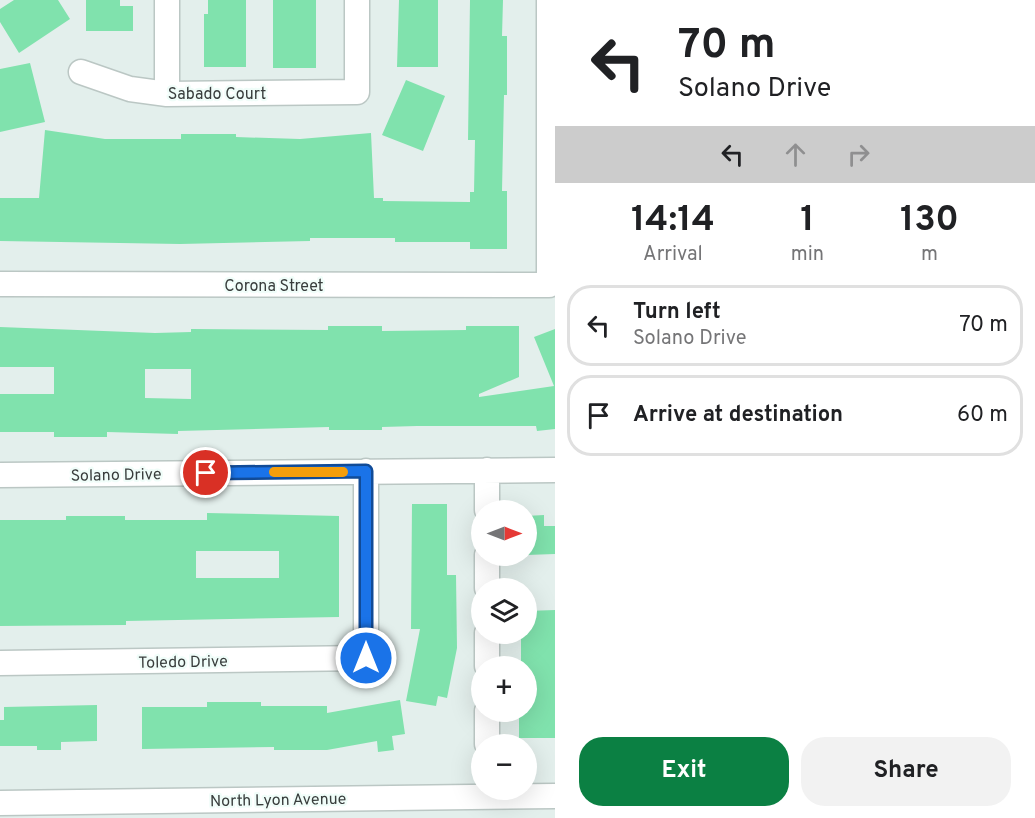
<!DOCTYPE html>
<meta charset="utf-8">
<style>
body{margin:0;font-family:Overpass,sans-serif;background:#f2f2f2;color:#202124;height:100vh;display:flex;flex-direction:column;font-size:22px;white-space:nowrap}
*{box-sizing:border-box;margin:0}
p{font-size:20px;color:#757577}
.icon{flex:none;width:33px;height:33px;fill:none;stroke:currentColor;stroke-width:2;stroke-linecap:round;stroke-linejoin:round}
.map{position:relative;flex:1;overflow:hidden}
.panel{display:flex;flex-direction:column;background:#fff;width:480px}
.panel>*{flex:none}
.hud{background:#fff;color:#202124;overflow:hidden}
.needle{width:39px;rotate:90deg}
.fabs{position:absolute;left:471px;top:500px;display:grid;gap:12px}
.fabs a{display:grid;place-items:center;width:66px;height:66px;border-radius:50%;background:#fff;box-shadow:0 6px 24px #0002;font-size:30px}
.pin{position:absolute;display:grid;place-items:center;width:51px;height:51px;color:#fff;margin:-26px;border:3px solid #fff;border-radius:50%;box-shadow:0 2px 6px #0007}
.me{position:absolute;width:66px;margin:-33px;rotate:0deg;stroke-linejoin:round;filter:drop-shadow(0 0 4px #0008)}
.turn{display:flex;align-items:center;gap:21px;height:126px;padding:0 24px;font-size:27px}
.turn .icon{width:78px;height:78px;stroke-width:2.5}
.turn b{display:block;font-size:42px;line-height:51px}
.lanes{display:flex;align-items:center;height:57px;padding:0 24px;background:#0003;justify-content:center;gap:30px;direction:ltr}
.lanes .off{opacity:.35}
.eta{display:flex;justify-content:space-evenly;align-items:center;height:102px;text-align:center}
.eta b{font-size:36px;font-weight:700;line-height:42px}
.cta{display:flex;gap:12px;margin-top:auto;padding:12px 24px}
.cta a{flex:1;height:69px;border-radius:24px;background:#0b8043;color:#fff;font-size:24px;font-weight:700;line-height:69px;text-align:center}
.cta a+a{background:#f2f2f2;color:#202124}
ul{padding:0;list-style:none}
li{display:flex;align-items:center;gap:18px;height:81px;margin:0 12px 9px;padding:0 12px;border:3px solid #e0e0e0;border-radius:24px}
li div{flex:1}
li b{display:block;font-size:22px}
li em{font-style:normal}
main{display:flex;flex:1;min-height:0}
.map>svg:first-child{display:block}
.building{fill:#80e2ad;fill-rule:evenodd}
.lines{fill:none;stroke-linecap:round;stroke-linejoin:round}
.minor-casing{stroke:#bbc7c4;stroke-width:27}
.minor{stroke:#fff;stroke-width:24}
.route-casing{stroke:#114b97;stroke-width:15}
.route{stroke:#1a73e8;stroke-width:10}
.slow{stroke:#f59e0b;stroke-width:10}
.labels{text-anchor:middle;stroke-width:4.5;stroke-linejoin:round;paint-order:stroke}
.street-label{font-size:16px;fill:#383d3c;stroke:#f0fdf9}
</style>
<main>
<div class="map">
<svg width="555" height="818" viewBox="0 0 555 818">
<rect width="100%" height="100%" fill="#e3efec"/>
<path class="building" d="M14 0H58L70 19 19 53 0 22V9Z
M86 0H120V6H133V31H86Z
M208 0H246V67H204V14H208Z
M273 0H316V68H273Z
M399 0H438V67H397Z
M470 0H503L502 36H507V95H504L502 191H507V249H470V242H395V238H310V241L180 244 0 241V198H39L45 130 105 139H181V134H236V137L300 139 371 133 374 198H383V201L470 202V192H474L475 140H468Z
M30 63 45 122 0 132V69Z
M406 80 445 96 423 151 382 135Z
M328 326H382V331L466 330V326H519V377L479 394V397L554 386 534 337 555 329V429L537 431 536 426H417L382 427V430H329V427L178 431V434L107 432V437H54V432H0V394H54V367H0V327L155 333 191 332V329L328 330ZM145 369H191V399L145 398Z
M412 504H447V575H456L457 648 447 698 438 696 436 706 406 701 420 629H411Z
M207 513 339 516V617L126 621V625L0 626V520H66V516H125V520H207ZM196 551H279V578H196Z
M544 515V526H555V554L526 555V516Z
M555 610V738H519V711H526V666H521V633H526V611Z
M400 700 405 734 392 736 394 750 378 752 377 741 327 750H274V747L142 749V707H207V702H261V706H327V713Z
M97 705V741L61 742V750H37V746H0V720H4V707Z"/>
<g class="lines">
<defs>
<path id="minor" d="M167 0V94
M81 72 130 89 167 94 357 92V0
M0 284 549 285V0
M0 475 555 470
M487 510V470
M487 588V555
M0 663 366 658V471
M487 666V633
M487 744V711
M0 803 555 796"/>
</defs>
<use href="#minor" class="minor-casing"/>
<use href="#minor" class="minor"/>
</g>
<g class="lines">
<defs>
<path id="route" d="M206 473 366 471V658"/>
</defs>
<use href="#route" class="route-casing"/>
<use href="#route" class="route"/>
<path class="slow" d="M274 472H343"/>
</g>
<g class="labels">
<g class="street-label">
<text x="217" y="99">Sabado Court</text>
<text x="274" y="291">Corona Street</text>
<text transform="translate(116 474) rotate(-1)" y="6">Solano Drive</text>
<text transform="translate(183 661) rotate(-1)" y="6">Toledo Drive</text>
<text transform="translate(278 799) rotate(-1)" y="6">North Lyon Avenue</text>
</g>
</g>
</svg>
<div class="fabs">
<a><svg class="needle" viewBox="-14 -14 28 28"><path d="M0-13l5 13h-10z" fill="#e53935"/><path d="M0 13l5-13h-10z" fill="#757577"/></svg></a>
<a><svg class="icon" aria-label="layers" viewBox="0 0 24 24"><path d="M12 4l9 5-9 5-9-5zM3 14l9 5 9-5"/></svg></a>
<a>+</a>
<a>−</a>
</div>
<div class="pin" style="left:206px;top:473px;background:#d93025"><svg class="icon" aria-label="arrive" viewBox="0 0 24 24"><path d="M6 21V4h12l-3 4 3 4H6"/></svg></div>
<svg class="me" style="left:366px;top:658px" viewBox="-20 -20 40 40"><circle r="17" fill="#1a73e8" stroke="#fff" stroke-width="3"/><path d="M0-11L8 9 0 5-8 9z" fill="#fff"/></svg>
</div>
<section class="panel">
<div class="hud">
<div class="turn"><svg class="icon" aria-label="left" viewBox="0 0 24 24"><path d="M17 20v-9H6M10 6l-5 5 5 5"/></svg><div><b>70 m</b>Solano Drive</div></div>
<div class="lanes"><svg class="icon" aria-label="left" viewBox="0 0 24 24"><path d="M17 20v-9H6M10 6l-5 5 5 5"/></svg><svg class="icon off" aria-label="ahead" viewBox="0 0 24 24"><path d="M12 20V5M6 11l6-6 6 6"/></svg><svg class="icon off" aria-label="right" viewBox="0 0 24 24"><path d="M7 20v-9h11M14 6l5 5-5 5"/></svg></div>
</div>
<div class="eta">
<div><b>14:14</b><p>Arrival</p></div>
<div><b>1</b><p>min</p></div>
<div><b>130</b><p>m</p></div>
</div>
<ul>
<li><svg class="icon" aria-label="left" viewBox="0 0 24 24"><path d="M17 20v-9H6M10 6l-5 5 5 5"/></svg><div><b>Turn left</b><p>Solano Drive</p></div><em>70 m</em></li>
<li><svg class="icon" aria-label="arrive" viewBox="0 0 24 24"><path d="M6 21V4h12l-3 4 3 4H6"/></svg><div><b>Arrive at destination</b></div><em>60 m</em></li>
</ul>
<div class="cta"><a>Exit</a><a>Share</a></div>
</section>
</main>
